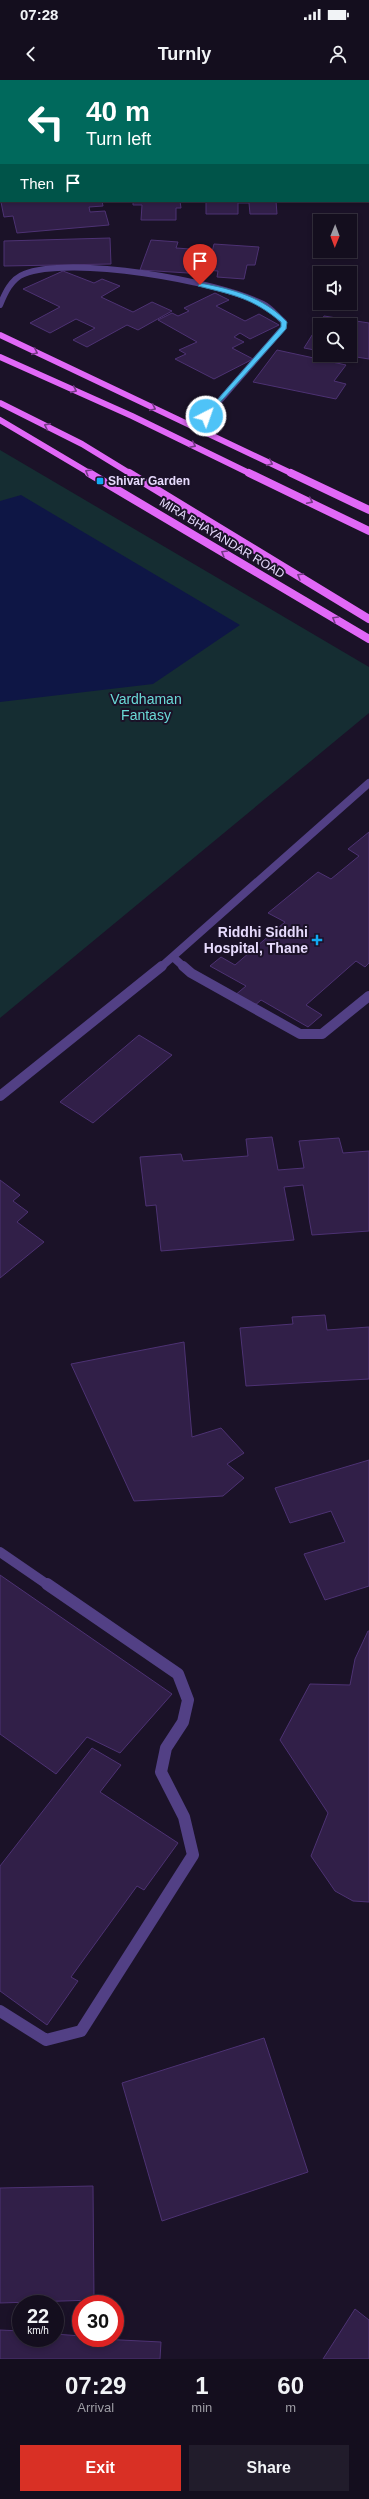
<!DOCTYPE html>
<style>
body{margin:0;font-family:Arial,sans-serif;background:#211c2b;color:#f1f3f6;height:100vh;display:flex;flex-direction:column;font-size:15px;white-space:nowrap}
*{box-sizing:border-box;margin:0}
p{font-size:13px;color:#9d9ca4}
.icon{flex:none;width:22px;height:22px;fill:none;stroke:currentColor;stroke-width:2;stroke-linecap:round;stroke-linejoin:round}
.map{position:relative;height:2279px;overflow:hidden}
.panel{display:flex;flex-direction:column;background:#140e1e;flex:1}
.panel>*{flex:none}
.top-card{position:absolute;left:0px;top:0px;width:369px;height:122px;box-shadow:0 2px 6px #0003,0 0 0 1px #332e3c;background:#00695c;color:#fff;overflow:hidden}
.needle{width:26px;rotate:181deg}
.buttons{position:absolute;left:313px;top:134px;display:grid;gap:8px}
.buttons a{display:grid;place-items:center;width:44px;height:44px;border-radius:0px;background:#140e1e;box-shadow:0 2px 6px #0003,0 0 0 1px #332e3c;font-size:20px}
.speed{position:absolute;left:12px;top:2215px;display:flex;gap:8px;font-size:20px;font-weight:700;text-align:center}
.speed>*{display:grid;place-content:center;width:52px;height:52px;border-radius:50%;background:#140e1e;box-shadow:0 2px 6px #0003,0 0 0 1px #332e3c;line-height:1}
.speed small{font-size:10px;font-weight:400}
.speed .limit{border:6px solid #d22;background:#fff;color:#111}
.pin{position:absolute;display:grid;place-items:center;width:34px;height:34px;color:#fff;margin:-41px -17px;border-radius:50% 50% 50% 0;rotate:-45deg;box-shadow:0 0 4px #0007}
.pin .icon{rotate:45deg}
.me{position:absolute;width:44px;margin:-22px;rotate:41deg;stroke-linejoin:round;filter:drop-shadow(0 0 3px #0008)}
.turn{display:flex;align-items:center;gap:14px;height:84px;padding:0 20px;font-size:18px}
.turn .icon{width:52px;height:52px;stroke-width:2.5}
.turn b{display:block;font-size:28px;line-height:34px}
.then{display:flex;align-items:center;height:38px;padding:0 20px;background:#0003;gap:8px;font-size:15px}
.eta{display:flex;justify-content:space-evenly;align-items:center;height:68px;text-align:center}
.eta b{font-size:24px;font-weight:800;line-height:28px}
.button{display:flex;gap:8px;margin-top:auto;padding:8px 20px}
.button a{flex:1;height:46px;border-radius:0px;background:#d93025;color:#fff;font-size:16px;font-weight:800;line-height:46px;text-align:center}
.button a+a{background:#211c2b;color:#f1f3f6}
.status{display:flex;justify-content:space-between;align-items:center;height:28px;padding:0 20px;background:#140e1e;direction:ltr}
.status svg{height:11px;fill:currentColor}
header{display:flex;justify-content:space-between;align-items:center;height:52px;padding:0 20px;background:#140e1e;font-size:18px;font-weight:800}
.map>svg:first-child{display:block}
.green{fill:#152d32}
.water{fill:#0e1645}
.building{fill:#311f48;stroke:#4d3273}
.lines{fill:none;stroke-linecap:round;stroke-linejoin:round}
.minor-far3{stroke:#524085;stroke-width:6}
.minor-far2{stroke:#524085;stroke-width:8}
.minor-far1{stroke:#524085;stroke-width:10}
.minor{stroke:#524085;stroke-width:12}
.primary-far1{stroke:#e168f7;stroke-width:6}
.primary{stroke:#e168f7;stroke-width:8}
.oneway{stroke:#743985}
.route{fill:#4fc3f7;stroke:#337fa1}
.poi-dot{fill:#12aaf2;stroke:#1b1228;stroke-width:1.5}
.labels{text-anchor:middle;stroke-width:4;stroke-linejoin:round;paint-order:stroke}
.far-poi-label{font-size:12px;font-weight:bold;fill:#e7dbfd;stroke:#1b1228;text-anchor:start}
.far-street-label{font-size:12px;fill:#e7dbfd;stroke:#1b1228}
.park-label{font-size:14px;fill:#6adad7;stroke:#1b1228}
.poi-label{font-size:14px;font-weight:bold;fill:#e7dbfd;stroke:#1b1228;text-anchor:end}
</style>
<div class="status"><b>07:28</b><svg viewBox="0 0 49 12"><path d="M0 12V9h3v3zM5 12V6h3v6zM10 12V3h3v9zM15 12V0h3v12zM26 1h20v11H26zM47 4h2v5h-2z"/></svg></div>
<header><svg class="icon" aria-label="back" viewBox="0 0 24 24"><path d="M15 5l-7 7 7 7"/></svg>Turnly<svg class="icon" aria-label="person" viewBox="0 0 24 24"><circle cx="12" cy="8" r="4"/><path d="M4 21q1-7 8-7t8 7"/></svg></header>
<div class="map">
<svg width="369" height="2279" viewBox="0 0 369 2279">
<rect width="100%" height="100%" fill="#1b1228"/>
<path class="green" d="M0 370 369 587V633L0 938Z"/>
<path class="water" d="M21 415 240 545 153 604 0 622V421Z"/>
<path class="building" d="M50 0H98L99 1H43Z
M219 0H271L269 1Z
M0 117 1 121H102L103 126 89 127 90 132 105 131 109 145 17 153 13 136 4 137Z
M133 121H180L181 128H176V140H141L142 125H133Z
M206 121H276L277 134H250L249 123H238V134H206Z
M110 158 111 184 4 186V161Z
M151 160 178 162 176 168 190 169 189 174 211 176 214 164 259 167 255 185H247L244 199 217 197 218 191 205 190 204 194 140 190Z
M63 191 94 203 102 199 120 206 101 217 133 232 152 222 172 231 138 250 127 245 87 267 73 260 95 248 76 239 50 253 30 243 60 227 23 209Z
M215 213 229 220 216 226 245 241 259 234 279 245 250 259 240 253 234 257 244 262 232 268 253 279 214 299 175 279 186 274 179 270 197 262 158 240 172 233 178 236 189 231 184 228Z
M324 236 369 243V279L344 275H350V245H320V271L304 268Z
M277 270 346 285 334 301 346 304 336 319 253 302Z
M369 752V883L365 887 356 881 306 925 322 935 308 947 261 920 253 927 234 916 246 906 210 886 221 877 235 885 285 842 268 833 318 792 331 799 359 776 348 769Z
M139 955 172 975 93 1043 60 1022Z
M272 1057 278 1090 304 1088 299 1061 339 1058 343 1073 369 1071V1151L312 1155 303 1105 284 1107 294 1160 161 1171 156 1125 146 1126 140 1077 181 1074 183 1081 248 1076 246 1059Z
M0 1100 20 1115 13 1121 28 1132 17 1142 44 1162 0 1198Z
M325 1235 327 1250 369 1247V1299L246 1306 240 1248 293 1244 292 1237Z
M184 1262 192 1357 221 1348 244 1373 227 1384 244 1398 223 1416 134 1421 71 1284Z
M369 1380V1506L325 1520 304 1474 345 1462 331 1431 290 1443 275 1408Z
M0 1495 172 1614 120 1673 87 1657 56 1694 0 1654Z
M368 1551H369V1822L353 1821 335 1811 311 1776 328 1733 280 1660 310 1604 350 1605 355 1579Z
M92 1668 121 1685 100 1712 178 1763 144 1810 137 1806 71 1897 78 1901 47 1945 0 1911V1786Z
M264 1958 308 2092 162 2141 122 2003Z
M93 2106 94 2220 0 2223V2108Z
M355 2229 369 2240V2279H323Z
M0 2250 21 2251V2258H55V2254L81 2256V2258L161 2262 160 2279H0Z"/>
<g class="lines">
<path class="minor-far3" d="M363 0 366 1
M0 225C5 213 11 199 24 194 70 175 218 201 263 224 271 228 277 236 284 242V247L196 348"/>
<path class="minor-far2" d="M173 877 184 887
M161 887 369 703"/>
<path class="minor-far1" d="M183 886 191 893 300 954H322L369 916
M0 1016 162 886
M0 1472 48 1505"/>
<path class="minor" d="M0 1931 46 1960 81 1951 193 1775 184 1737 161 1692 166 1668 183 1642 188 1620 178 1594 47 1504"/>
<path class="primary-far1" d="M0 255 293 394
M0 277 132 336 251 394
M0 323 82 364 131 394
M0 340 91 394"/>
<path class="primary" d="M89 393 369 559
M129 393 369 539
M249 393 369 451
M291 393 369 430"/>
</g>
<defs><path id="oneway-chevron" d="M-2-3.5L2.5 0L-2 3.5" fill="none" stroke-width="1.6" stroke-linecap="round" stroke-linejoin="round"/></defs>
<g class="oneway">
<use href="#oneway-chevron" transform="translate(35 272) rotate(25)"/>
<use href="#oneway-chevron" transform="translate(74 310) rotate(24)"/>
<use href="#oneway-chevron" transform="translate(153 328) rotate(25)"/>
<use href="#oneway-chevron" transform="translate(47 346) rotate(-154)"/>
<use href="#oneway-chevron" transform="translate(193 365) rotate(26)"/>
<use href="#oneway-chevron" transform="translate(270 383) rotate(25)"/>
<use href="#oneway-chevron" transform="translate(88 392) rotate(-149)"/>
<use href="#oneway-chevron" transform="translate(310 421) rotate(26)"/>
<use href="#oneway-chevron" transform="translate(224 473) rotate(-149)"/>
<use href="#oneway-chevron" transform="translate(300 496) rotate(-149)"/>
<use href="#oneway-chevron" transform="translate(335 539) rotate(-149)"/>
</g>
<path class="route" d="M200 203C232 209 264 217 287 242L286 249 206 338 204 335 281 247V242C252 218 234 215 198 206Z"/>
<g class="poi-dot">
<rect x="96" y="397" width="8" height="8" rx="2"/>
<path d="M315 854h4v4h4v4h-4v4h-4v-4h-4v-4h4z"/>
</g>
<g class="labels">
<g class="far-poi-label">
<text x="108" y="405">Shivar Garden</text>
</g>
<g class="far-street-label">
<text transform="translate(222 458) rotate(31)" y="4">MIRA BHAYANDAR ROAD</text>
</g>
<g class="park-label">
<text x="146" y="624">Vardhaman<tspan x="146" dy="16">Fantasy</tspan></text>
</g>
<g class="poi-label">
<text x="308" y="857">Riddhi Siddhi<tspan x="308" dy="16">Hospital, Thane</tspan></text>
</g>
</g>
</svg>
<div class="buttons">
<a><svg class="needle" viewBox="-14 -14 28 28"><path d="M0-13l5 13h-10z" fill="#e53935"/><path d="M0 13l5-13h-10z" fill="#9d9ca4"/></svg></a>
<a><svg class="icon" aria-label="sound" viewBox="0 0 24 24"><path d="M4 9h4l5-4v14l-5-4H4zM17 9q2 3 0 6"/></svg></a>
<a><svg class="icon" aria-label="search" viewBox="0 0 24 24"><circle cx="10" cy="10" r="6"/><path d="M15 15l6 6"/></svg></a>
</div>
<div class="speed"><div>22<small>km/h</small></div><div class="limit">30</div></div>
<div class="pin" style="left:200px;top:205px;background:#d93025"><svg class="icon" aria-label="arrive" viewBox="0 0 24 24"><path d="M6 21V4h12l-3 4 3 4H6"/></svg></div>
<svg class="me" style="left:206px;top:336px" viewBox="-20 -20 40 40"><circle r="17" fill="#4fc3f7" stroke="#fff" stroke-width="3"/><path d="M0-11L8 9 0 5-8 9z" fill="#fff"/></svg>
<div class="top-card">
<div class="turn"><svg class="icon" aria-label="left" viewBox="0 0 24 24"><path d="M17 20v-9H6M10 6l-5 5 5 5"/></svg><div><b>40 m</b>Turn left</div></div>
<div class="then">Then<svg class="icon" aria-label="arrive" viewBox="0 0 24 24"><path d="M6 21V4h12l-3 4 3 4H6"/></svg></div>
</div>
</div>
<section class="panel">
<div class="eta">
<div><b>07:29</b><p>Arrival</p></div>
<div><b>1</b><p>min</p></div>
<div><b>60</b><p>m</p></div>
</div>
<div class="button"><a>Exit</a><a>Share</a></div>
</section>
